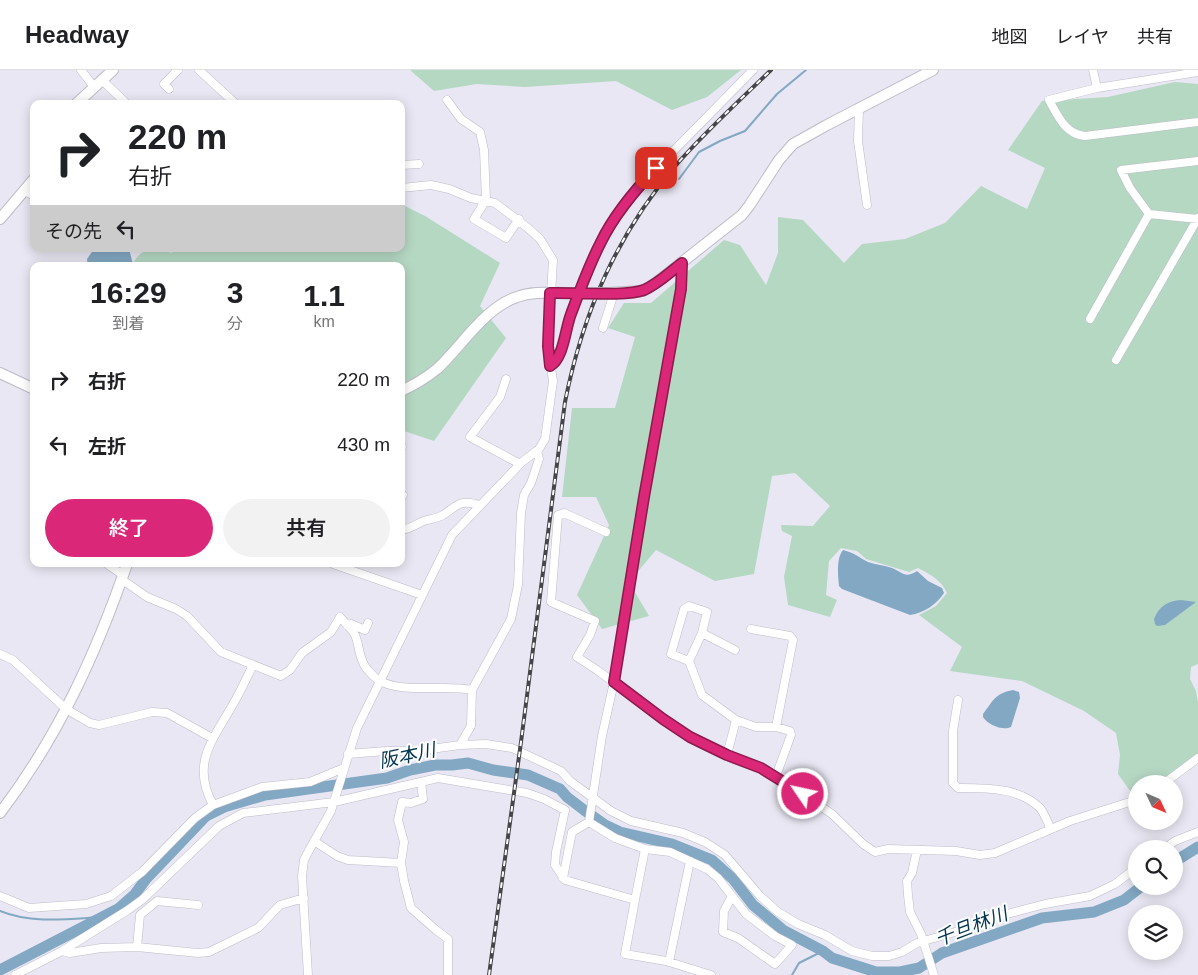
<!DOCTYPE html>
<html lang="ja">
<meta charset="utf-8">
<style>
body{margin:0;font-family:Arial,"Noto Sans JP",sans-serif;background:#f2f2f2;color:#202124;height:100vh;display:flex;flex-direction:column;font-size:19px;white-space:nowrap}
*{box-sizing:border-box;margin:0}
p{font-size:16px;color:#757577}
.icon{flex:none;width:28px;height:28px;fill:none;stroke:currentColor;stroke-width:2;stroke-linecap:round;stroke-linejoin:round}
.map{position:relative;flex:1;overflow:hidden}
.sheet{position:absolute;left:30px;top:192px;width:375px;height:305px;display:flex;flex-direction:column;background:#fff;border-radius:10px;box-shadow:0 2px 12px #0003}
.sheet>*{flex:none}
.top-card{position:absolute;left:30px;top:30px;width:375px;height:152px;border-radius:10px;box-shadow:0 2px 12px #0003;background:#fff;color:#202124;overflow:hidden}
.needle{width:32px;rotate:134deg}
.tools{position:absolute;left:1128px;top:705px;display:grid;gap:10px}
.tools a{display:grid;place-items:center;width:55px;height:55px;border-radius:50%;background:#fff;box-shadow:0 2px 12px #0003;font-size:25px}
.pin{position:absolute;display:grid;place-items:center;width:42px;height:42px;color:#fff;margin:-21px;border-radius:10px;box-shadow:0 2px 8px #0006}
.me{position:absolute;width:55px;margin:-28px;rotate:304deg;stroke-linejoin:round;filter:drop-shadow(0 0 4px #0008)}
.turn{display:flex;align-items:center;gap:18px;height:105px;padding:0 15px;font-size:22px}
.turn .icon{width:65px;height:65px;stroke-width:2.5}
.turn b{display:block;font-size:35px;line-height:42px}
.then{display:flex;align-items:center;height:48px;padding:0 15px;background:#0003;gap:10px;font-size:19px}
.eta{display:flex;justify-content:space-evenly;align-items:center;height:85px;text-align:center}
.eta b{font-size:30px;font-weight:600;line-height:35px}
.button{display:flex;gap:10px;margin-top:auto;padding:10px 15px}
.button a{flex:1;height:58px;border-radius:30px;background:#db2777;color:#fff;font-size:20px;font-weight:600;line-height:58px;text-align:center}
.button a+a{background:#f2f2f2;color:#202124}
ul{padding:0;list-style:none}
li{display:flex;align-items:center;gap:15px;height:65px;padding:0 15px}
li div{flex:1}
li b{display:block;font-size:19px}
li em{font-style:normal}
header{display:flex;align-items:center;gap:30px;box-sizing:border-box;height:70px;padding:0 25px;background:#fff;border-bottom:1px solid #e0e0e0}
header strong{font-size:24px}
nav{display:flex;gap:28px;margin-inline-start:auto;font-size:18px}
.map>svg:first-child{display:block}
.green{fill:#b5d8c3}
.water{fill:#83a8c3}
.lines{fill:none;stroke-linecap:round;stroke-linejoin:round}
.stream{stroke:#83a8c3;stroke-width:2}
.river{stroke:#83a8c3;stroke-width:11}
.street-casing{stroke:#bdbcc7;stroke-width:9}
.secondary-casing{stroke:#bdbcc7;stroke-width:12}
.street{stroke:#fff;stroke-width:8}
.secondary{stroke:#fff;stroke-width:10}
.rail-casing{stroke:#45454a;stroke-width:4}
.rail{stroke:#fff;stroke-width:2;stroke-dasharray:5.5;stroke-linecap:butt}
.secondary-bridge-casing{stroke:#bdbcc7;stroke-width:12;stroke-linecap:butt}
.secondary-bridge{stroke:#fff;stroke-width:10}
.route-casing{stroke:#8e194d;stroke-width:12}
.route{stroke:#db2777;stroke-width:9}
.labels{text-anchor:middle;stroke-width:4;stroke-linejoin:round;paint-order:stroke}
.water-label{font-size:19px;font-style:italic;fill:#043651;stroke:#fff}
</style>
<header>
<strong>Headway</strong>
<nav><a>地図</a><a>レイヤ</a><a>共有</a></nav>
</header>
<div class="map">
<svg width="1198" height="905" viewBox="0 0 1198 905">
<rect width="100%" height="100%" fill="#e8e7f3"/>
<path class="green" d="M410 0H741L707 27 672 40 616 11 525 17 477 14 434 21Z
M1175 12 1198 14V594L1191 597 1190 609 1196 621 1198 632V684L1160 714H1136V724L1133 725 1118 704 1120 685 1116 663 1084 641 1022 611 950 601 962 577 919 545 936 536 947 523C941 510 931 505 918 498L909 502 866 489 857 481 841 478 829 491 826 525 837 530 830 547 788 535 784 507 792 466 782 461 781 455 813 456 830 436 795 403 772 406 754 504 715 511 656 480 629 512 649 546 602 559 577 525 609 455 596 427H562L572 338H615L635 267 608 258 624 233H651L724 170 740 175 766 215 778 183V147L803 150 844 193 862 174 905 169 945 153 981 116 1027 139 1045 98 1008 80 1042 31 1108 27Z
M401 134 425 146 500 193 480 236 506 268 434 371 401 360V196H132C138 180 156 172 171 183L177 179H401Z"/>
<path class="water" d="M94 179H129L133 194 132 196H88L87 189Z
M843 480C855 483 858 487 868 492 876 495 884 495 892 498 902 502 905 509 917 501L928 511 942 518 944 523C937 534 924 543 910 545L842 519 839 516C838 505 836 489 843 480Z
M1181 530 1196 532 1165 555 1157 556 1155 554 1154 549C1159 536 1168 531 1181 530Z
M1013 620 1019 622 1020 628 1011 657C1003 661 988 655 983 647V644C994 630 994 624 1013 620Z"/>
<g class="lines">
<path class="stream" d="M679 109 699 82 720 71 745 61 777 24 806 0
M0 841C31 854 68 849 101 847
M792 905 799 893 823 881"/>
<path class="river" d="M1174 792 1198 777
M0 900 118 839 135 824 146 809 206 746 224 737 265 725 387 708 410 700 435 695H452L468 693 493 700 528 705 560 719 567 727 584 740 605 755 620 762 672 774 712 790 733 809 753 835 783 860 823 881 832 888 876 902H900L919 898 942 883 1042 848 1094 842 1124 830 1142 816"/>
<defs>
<path id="street" d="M81 0 94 17
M199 0 236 34
M1093 0 1097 18
M1198 2 1097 18 1049 30C1058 46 1065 64 1085 66L1198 52
M102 10 127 34
M169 19 164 14 178 0
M447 30 461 49 480 62 484 80 486 130 474 149 506 168 519 149
M859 38 858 71 867 135
M401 95 419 94
M25 121 34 126
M1198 149 1149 144 1130 118 1121 100 1198 91
M1090 249 1149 144
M603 258 614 223
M1116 290 1198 148
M550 296 556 293 559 287 568 252 601 172 617 147 643 112 753 0
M506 309 500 327 470 367 520 394
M401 376 402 377
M401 428 403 425
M401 460C410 459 416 454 424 451 430 449 438 448 443 445 458 435 459 429 480 435
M606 462 564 443 558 445 551 532 595 551 590 565 577 587 597 600 663 649 690 667 727 685 753 694 776 706 832 744 863 774 875 782 888 779 956 781 980 785 995 783 1070 751 1136 730
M107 494 123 505
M333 494 422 525
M121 509 147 527 176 539 187 546 221 582 281 606 290 600 302 583 331 562 340 547C345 553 352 559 355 565 360 577 358 586 366 598 370 602 375 609 380 611 405 624 444 614 472 620
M689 536 707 542 702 563 689 591 671 584 684 539Z
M347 555 351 554 365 560 368 553
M751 559 790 566 793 570 776 657
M702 563 735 580
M0 584 13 590 66 639 90 653 99 655 152 642 167 643 212 668
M689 591 702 625 736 650 727 685
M958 630 953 661V713L958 718C985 718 1019 717 1040 738 1045 744 1047 752 1051 759
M736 650 756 657H776L790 661 791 665 776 706
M460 675 471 656 472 620 511 549 518 515 521 443 524 425 531 413 539 389 537 381
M348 684 386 681H416L460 675 486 674 512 678 561 701 570 711 611 741 631 751 683 763 705 772 725 785 760 826 778 842 798 854 825 865 852 881 872 886H889L902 882 917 873 955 862 996 847 1045 834 1090 826 1115 814 1136 798
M421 712 423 729 411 733 402 732 398 750 404 772 401 793 404 811 411 838 436 860 448 869V905
M1163 714 1198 688
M213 735C191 694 212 671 232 636 240 623 246 609 253 595
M589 752 615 768 645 779 670 782 707 799 718 808 746 844 775 866 792 875 775 894 738 868 723 862 724 841 731 828
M314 771 337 786 348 790 401 793
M1164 779 1175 771 1198 762
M917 780 912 803 907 811 908 825 910 842 921 864 934 905
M563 808 572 762 589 752 602 666 614 612 644 427 681 219 682 193
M0 826 29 838 86 834 111 826 142 802 195 748 213 735 262 717 310 712 344 698
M635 830 645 779
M137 877 140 845 157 831 198 835
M62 881 128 840 143 829 219 756 243 743 334 732 438 708 527 723 544 729 565 740 556 782 555 795 565 810 635 830 625 884 666 891 711 905
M669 892 690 791
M15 905 62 881 70 883 101 878 137 877 198 883 209 882 258 858 280 835 304 828
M308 905 302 806 304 790 307 784 331 741 357 658 452 465 522 392 539 379 545 369 553 311 548 276 553 190 540 169 528 158 495 133 471 128 449 119 431 115 401 118"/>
<path id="secondary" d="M76 34 113 0
M0 149 34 109
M608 223 643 221 657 212 742 145 749 136 779 90 793 74 827 55 933 0
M0 303 34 319
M401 321C414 315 426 308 437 299 462 276 484 238 517 227 533 221 549 223 566 223
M0 743C58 667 96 584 127 494"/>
</defs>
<use href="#street" class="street-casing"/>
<use href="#secondary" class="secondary-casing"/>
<use href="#street" class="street"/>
<use href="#secondary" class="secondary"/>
<defs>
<path id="rail" d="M489 905 521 672 565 332C583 242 617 164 677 94 706 61 739 31 771 0"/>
</defs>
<use href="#rail" class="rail-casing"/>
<use href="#rail" class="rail"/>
<defs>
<path id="secondary-bridge" d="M566 223H608"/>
</defs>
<use href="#secondary-bridge" class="secondary-bridge-casing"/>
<use href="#secondary-bridge" class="secondary-bridge"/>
</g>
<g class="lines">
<defs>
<path id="route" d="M656 98C635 120 614 145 601 172 589 195 580 220 571 244 565 259 564 288 550 296L548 276 550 223C573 222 625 227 644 220 658 214 670 202 682 193L681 219 644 427 614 612 663 649 690 667 727 685 761 698 803 724"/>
</defs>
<use href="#route" class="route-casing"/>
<use href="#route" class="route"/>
</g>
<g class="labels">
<g class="water-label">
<text transform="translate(407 685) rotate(-12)" y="7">阪本川</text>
<text transform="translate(971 856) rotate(-21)" y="7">千旦林川</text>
</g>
</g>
</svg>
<div class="tools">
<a><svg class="needle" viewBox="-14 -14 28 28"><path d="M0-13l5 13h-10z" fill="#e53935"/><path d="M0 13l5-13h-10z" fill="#757577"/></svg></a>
<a><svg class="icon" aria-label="search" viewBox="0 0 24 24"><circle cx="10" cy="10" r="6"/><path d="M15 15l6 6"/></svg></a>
<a><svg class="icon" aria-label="layers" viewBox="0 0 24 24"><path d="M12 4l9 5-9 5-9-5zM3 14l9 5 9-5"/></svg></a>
</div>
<div class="pin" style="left:656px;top:98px;background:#d93025"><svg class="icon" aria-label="arrive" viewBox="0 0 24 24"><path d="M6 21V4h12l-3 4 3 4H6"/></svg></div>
<svg class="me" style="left:803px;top:724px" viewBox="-20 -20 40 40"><circle r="17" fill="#db2777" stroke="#fff" stroke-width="3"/><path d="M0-11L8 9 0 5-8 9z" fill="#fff"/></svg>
<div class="top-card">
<div class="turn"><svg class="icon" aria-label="right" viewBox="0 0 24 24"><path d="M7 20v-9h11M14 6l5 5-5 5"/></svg><div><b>220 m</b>右折</div></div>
<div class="then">その先<svg class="icon" aria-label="left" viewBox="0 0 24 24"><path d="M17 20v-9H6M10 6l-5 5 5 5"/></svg></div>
</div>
<section class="sheet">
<div class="eta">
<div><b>16:29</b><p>到着</p></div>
<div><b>3</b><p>分</p></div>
<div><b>1.1</b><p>km</p></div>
</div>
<ul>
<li><svg class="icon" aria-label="right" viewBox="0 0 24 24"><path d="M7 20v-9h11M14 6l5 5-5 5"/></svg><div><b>右折</b></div><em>220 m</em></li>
<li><svg class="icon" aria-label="left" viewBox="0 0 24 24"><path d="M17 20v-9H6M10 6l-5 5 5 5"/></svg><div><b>左折</b></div><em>430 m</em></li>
</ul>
<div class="button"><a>終了</a><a>共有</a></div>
</section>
</div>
